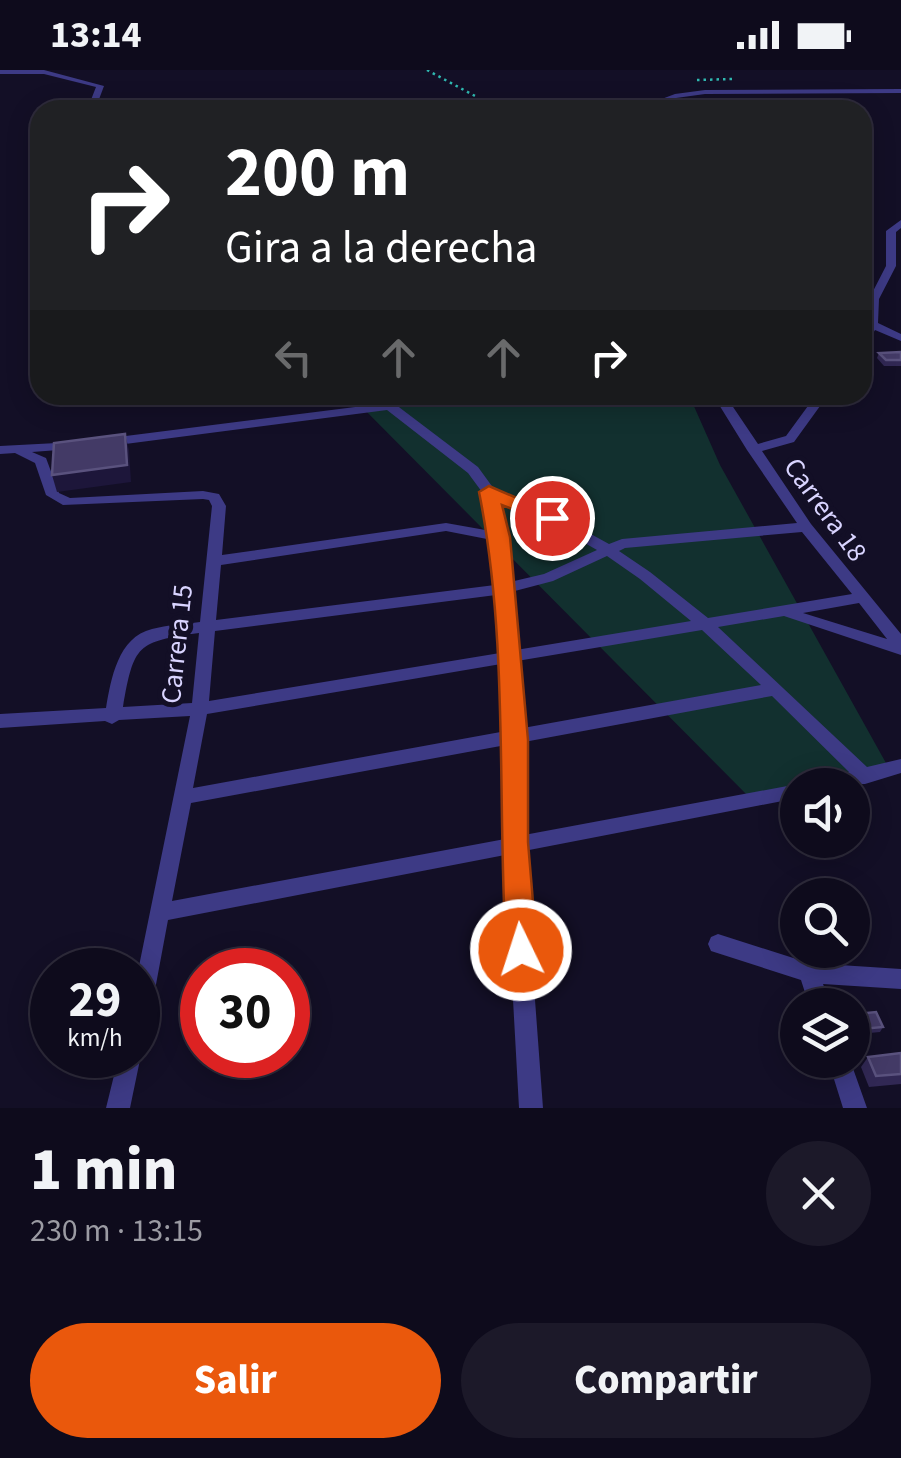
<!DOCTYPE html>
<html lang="es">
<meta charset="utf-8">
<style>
body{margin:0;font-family:"Source Sans 3",sans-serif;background:#1c1929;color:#f1f3f6;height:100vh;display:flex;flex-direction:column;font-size:38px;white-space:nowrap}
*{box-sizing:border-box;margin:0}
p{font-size:32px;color:#9b9ba3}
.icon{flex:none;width:55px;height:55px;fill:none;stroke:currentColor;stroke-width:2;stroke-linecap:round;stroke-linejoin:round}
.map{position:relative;height:1038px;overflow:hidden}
.sheet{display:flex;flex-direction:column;background:#0e0b1c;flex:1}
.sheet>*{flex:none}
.banner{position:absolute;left:30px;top:30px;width:842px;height:305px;border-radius:30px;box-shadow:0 5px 25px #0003,0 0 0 2px #2e2b3b;background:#202124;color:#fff;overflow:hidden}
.fabs{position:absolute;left:780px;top:698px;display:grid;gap:20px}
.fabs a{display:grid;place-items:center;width:90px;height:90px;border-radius:50%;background:#0e0b1c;box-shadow:0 5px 25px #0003,0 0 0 2px #2e2b3b;font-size:50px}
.speed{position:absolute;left:30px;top:878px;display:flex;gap:20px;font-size:50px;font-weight:700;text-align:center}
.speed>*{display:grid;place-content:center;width:130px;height:130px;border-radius:50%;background:#0e0b1c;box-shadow:0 5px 25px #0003,0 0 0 2px #2e2b3b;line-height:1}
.speed small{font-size:25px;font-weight:400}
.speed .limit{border:15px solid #d22;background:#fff;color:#111}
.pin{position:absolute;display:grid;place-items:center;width:85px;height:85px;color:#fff;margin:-42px;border:5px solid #fff;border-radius:50%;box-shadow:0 2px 10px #0007}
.me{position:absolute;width:110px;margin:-55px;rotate:356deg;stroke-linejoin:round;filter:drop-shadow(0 0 8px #0008)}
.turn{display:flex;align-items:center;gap:35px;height:210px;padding:0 30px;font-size:45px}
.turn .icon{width:130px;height:130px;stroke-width:2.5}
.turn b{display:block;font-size:70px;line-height:85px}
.lanes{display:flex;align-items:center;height:95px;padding:0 30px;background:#0003;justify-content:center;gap:50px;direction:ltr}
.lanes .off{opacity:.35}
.round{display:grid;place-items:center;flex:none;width:105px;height:105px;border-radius:52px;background:#1c1929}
.summary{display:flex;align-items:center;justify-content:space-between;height:170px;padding:0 30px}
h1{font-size:60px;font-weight:800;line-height:75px}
.action{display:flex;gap:20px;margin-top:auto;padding:20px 30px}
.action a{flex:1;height:115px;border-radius:60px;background:#ea580c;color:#fff;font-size:40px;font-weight:800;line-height:115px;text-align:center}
.action a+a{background:#1c1929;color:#f1f3f6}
.status{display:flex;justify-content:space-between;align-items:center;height:70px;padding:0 50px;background:#0e0b1c;direction:ltr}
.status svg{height:28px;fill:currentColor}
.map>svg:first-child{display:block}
.green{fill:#12302f}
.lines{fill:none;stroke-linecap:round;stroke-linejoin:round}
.path{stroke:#2fb8b0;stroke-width:2.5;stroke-dasharray:2.5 4;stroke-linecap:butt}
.minor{fill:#3d3a85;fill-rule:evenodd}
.wall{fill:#312854}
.shaded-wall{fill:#1d163a}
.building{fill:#433a66;stroke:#5a527e;stroke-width:2.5}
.route{fill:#ea580c;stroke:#983908;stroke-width:2.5}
.labels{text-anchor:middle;stroke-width:10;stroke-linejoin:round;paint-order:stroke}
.street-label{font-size:28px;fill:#d9d4ff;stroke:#130f26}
</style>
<div class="status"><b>13:14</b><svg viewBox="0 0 49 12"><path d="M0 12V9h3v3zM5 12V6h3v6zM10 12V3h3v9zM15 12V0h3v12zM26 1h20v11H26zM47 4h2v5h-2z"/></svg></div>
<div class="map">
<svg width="901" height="1038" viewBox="0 0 901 1038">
<rect width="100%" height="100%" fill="#130f26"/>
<path class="green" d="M350 325H689L720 395 891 702 798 715 750 728Z"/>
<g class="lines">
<path class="path" d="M427 0 475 26
M697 10 732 9"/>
<path class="minor" d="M0 0H44L104 16 95 40H87L96 17 44 4H0Z
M901 19V23L705 24 676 28 646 40H635L645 35 437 40 441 38 647 31 651 33 675 24 705 20Z
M265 36 273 40H262Z
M901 150V158L896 162V196L879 229 878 253 901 264V271L875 260 866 275 862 276V263L868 255 869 229 886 196V161Z
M369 325H383L478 397 494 419 549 441 609 474 622 469 797 453 747 380 713 325H725L758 374 786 366 816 325H828L794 372 762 381 811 454 901 564V585L784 546 718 557 867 697 901 689V703L865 714 817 715 820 710 849 702 772 626 524 672V765L798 714 802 715H798V728L524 781 543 1038H519L505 785 168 850 149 952 146 960 138 963V901L190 646 119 650 112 654 105 651 0 658V644L106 638C111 609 118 567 152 559 167 555 185 554 200 552L212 436 209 430 203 429 63 435 46 425 35 393 15 383 0 384V376L76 372 78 375 72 379 32 382 46 388 59 423 70 428 203 421 219 424 226 436 222 485 446 453 491 461 482 422 468 403 387 340 110 376 104 372 110 368 379 334ZM498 430 539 447 597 480 544 504 510 512 506 467ZM446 461 492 470 495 515 216 550 221 495ZM802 462 852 524 708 548 650 502 619 481 625 478ZM607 486 640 509 691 551 516 580 511 522 553 511ZM496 525 500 583 209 631 215 561ZM859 533 887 569 803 543ZM702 560 761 615 523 658 517 591ZM199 563 192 633 123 637C134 574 137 572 199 563ZM501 594 506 661 193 718 207 644ZM506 675 505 769 172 831 191 733Z
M718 864 809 893 901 899V919L823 914 831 935H809L801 910 711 881 708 874 711 867Z
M138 977 141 985 130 1038H106L119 985H138Z
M828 990H850L867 1038H843Z"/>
</g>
<path class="wall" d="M901 282V296H884L877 288 879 283Z
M856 944 883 957 880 962 859 964 853 950Z
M901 983V1014L869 1017 861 997 868 987Z"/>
<path class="shaded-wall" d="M125 364 129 380 131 412 57 422 52 405Z"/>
<path class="building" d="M901 282V290H886L879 283Z
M125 364 127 395 52 405 54 373Z
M876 942 883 957 862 959 856 944Z
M901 983V1004L876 1006 868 987Z"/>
<path class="route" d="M489 416 563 448 552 455 502 435 510 467 528 670V772L537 880 532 890 521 894 510 890 506 880C497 728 509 572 479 422Z"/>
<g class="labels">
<g class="street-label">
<text transform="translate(826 439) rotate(54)" y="10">Carrera 18</text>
<text transform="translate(176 574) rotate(-84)" y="10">Carrera 15</text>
</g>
</g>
</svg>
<div class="fabs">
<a><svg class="icon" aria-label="sound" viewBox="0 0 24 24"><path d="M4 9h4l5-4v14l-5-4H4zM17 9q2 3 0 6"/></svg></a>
<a><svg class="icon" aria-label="search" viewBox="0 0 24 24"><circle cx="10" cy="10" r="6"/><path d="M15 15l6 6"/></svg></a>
<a><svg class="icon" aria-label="layers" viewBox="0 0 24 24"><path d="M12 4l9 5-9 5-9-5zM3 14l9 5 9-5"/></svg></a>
</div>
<div class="speed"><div>29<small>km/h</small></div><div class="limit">30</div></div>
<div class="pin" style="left:552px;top:448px;background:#d93025"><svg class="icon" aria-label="arrive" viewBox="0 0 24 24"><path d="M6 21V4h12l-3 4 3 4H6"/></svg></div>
<svg class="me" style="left:521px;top:880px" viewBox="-20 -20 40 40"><circle r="17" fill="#ea580c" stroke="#fff" stroke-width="3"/><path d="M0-11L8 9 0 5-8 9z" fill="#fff"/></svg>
<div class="banner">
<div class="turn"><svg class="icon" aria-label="right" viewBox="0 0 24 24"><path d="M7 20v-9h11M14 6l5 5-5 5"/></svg><div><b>200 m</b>Gira a la derecha</div></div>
<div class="lanes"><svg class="icon off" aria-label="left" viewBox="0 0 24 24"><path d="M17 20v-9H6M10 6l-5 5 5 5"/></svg><svg class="icon off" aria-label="ahead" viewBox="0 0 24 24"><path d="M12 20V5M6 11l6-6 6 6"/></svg><svg class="icon off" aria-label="ahead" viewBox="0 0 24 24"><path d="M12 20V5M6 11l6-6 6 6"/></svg><svg class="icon" aria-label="right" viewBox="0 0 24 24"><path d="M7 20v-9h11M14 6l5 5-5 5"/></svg></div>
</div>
</div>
<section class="sheet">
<div class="summary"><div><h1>1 min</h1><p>230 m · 13:15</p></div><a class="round"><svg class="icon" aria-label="close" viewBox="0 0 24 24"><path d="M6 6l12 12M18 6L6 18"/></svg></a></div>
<div class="action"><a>Salir</a><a>Compartir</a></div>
</section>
